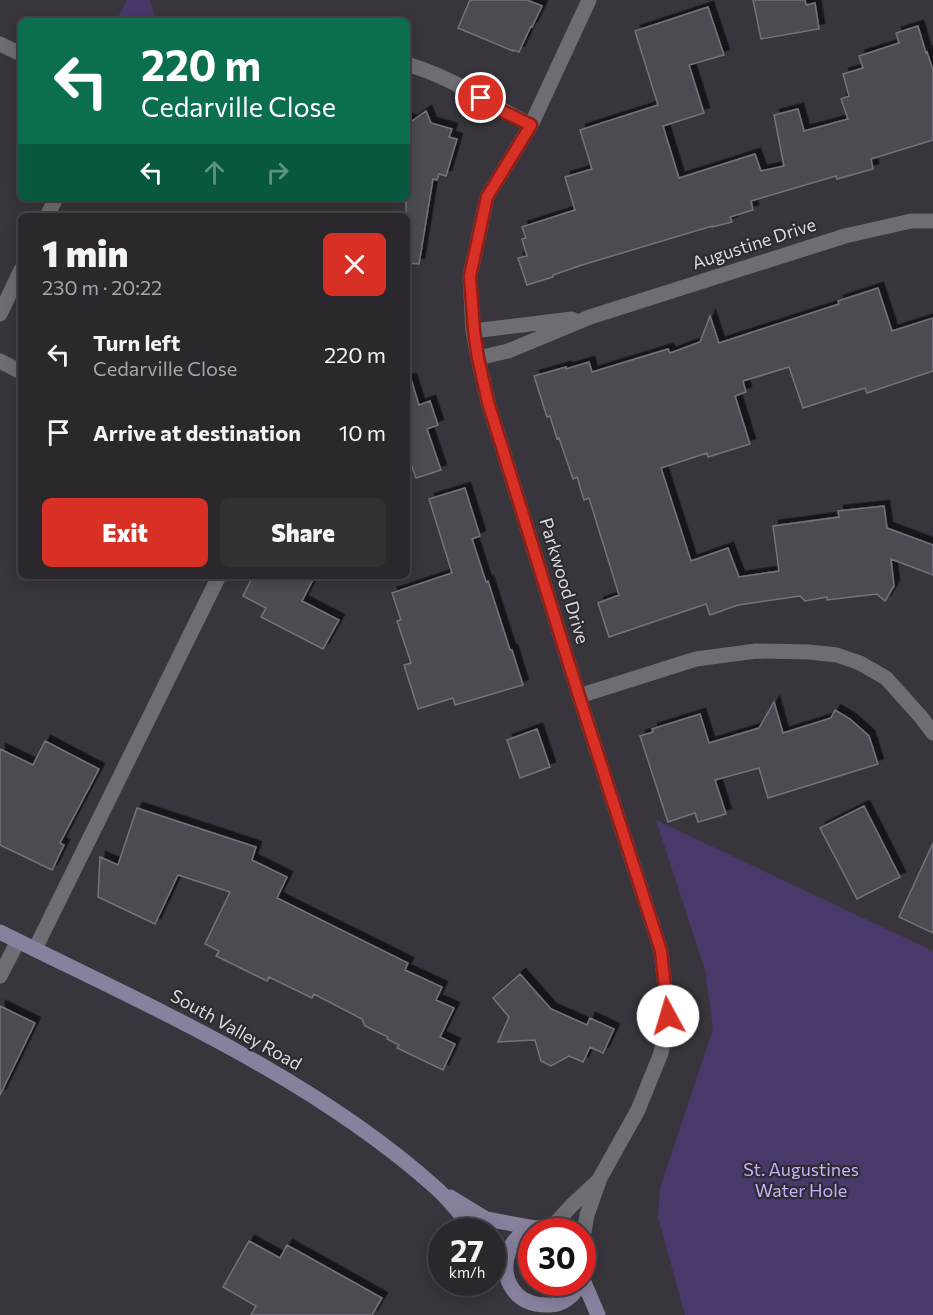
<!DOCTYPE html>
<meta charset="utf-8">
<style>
body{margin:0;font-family:Commissioner,sans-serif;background:#323035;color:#f1f3f6;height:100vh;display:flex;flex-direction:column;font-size:22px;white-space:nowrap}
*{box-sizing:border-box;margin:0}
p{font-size:20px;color:#a5a6aa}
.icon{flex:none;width:33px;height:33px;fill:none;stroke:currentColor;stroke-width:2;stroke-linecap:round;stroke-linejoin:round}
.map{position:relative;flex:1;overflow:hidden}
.details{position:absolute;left:18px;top:213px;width:392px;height:366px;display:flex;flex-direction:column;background:#2a282d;border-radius:9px;box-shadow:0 3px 15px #0003,0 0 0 2px #464449}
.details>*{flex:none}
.hud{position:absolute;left:18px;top:18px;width:392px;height:183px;border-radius:9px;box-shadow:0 3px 15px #0003,0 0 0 2px #464449;background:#0b6e4f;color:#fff;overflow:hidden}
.speed{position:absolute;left:428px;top:1218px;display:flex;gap:12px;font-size:30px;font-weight:700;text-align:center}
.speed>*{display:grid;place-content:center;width:78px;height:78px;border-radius:50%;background:#2a282d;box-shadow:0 3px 15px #0003,0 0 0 2px #464449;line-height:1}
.speed small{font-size:15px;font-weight:400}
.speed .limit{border:9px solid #d22;background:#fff;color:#111}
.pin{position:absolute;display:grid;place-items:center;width:51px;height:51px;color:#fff;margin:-26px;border:3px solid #fff;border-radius:50%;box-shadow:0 2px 6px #0007}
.me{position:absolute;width:66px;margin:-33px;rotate:354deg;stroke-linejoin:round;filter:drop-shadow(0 0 4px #0008)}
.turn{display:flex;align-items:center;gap:21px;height:126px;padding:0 24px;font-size:27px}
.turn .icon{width:78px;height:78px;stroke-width:2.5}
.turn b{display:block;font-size:42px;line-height:51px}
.lanes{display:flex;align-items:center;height:57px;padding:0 24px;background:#0003;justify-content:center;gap:30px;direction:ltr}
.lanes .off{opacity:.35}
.round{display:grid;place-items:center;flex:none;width:63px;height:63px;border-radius:9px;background:#323035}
.head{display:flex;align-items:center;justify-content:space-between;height:102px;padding:0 24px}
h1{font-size:36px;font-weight:800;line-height:45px}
.button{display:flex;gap:12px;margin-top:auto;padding:12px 24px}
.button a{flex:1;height:69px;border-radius:9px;background:#d93025;color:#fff;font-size:24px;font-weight:800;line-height:69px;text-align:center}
.button a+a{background:#323035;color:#f1f3f6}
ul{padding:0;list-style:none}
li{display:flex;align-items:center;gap:18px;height:78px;padding:0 24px}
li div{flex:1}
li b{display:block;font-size:22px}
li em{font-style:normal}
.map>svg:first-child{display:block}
.green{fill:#48396a}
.building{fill:#4c4b51;stroke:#757379;stroke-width:1.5;filter:url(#shadow)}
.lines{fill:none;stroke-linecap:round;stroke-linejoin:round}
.lane{stroke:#6e6d73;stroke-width:15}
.street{stroke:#6e6d73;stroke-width:15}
.secondary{stroke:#88809d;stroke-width:15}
.route-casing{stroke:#8d1f18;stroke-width:15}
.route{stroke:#d93025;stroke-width:10}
.labels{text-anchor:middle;stroke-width:4.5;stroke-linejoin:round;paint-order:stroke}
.street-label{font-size:18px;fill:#dbdade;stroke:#2e2c32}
.park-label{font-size:18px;fill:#c4affc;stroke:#2e2c32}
</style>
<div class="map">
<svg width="933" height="1315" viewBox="0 0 933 1315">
<defs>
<filter id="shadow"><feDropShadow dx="5.5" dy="-5.5" stdDeviation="0" flood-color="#0009"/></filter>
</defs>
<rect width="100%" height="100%" fill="#38363c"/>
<path class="green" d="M127 0H150L156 21H116Z
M656 820 933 951V1315H685L658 1217 660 1188 713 1029 705 970Z"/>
<path class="building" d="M470 0H527L542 6 532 27 531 26 519 52 513 50V51L458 28Z
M753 0H805L806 5 815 3 819 29 761 39Z
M708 7 724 55 689 65 704 113 663 126 679 178 755 154 761 171 784 166 774 115 798 109 804 131 848 119 841 99 849 96 843 74 863 68 859 56 899 43 896 33 918 26 926 53 927 52 933 70V140L871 159 873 169 837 179 836 176 751 201 753 210 730 217 732 222 712 227V226L582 265 553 275V277L527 285 518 258 527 256 522 239 526 238 522 227 575 210 565 177 592 169 580 130 658 105 635 31Z
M426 111 431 123 452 129 449 137 457 139 446 176 439 174 437 180 433 179 419 264 406 263V119L412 121Z
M878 288 892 331 933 318V371L867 393 865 388 803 408 789 367 743 381 746 392 735 396 750 444 708 457 707 453 661 468 691 561 728 548 739 577 779 571 773 526 839 517 838 511 884 506 887 528 933 545V575L891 559 894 586 885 601 877 594 827 600V597L805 601 800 596 738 605 710 615 706 604 609 637 598 603 619 595 589 498 584 500 577 477 573 479 559 438 557 439 550 416 547 417 534 376 566 367V369L589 362 592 372 668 349 670 353 700 342 710 316 719 343 839 304 838 301Z
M411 379 419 405 430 401 438 425 427 429 441 470 416 478 406 450V380Z
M465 488 480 536 472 539 486 582 488 581 510 650H512L523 685 455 705 453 698 418 709 404 665 411 663 397 621 401 620 392 593 452 573 429 499Z
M253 576H315L302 601 339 620 323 649 261 617 266 608 243 596Z
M774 702 783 733 831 718 835 710 850 719 869 736 878 764 768 798 759 768 715 780 726 814 698 822 695 813 668 822 640 736 653 732 652 729 700 714 709 743 759 728Z
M537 729 550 767 520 778 507 740Z
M45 741 99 769 60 843 64 845 52 870 0 845V749L33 765Z
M864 806 900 877 857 899 820 828Z
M137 808 256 847 252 860 287 877 277 898 408 963 405 970 442 987 436 1000 454 1008 440 1037 455 1044 443 1070 397 1048 399 1045 387 1039 388 1037 365 1026 362 1019 314 994 312 998 269 977 267 981 216 956 219 951 205 944 230 892 178 875 155 924 98 897 100 857 118 865Z
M933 843V933L899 917Z
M520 974 551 1009 587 1025 590 1018 614 1029 603 1053 590 1047 583 1062 569 1056 551 1066 541 1061 535 1040 498 1042 509 1017 493 998Z
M0 1006 35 1023 0 1095Z
M249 1241 280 1258 287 1245 382 1298 372 1315H251L256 1306 223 1287Z"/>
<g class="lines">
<path class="lane" d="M47 216 56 198
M0 314 21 270
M0 361 21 372
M35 949 219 576
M0 976 18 941"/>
<path class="street" d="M0 44 21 54
M406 64C451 76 490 105 531 125
M473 331 572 319
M478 358 508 351 590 317 845 236 911 221H933
M579 696 696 659 756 651 809 652 837 655 860 663 886 678 921 717 933 733
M552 1227 572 1205 598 1181
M582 1243 587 1215 600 1178 638 1110 661 1053 668 1016 661 951 579 696 488 402 478 358 473 331 470 276 487 197 531 125 589 0"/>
<path class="secondary" d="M0 932C150 1007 309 1075 435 1187 450 1200 462 1217 475 1232
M450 1197 486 1219 535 1228
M564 1232C498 1205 482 1307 549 1305 563 1305 575 1295 581 1282
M582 1252 585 1263 582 1281
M492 1253 506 1271
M583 1280 598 1315"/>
</g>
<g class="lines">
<defs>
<path id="route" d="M481 98 502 111 531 125 487 197 470 276 474 331 478 358 488 402 579 696 661 951 668 1016"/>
</defs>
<use href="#route" class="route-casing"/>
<use href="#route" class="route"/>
</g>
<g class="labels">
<g class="street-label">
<text transform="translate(754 244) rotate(-18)" y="6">Augustine Drive</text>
<text transform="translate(564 581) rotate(73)" y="6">Parkwood Drive</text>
<text transform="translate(236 1030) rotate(29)" y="6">South Valley Road</text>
</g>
<g class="park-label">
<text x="801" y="1176">St. Augustines<tspan x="801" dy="21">Water Hole</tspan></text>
</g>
</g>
</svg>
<div class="speed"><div>27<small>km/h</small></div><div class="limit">30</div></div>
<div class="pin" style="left:481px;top:98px;background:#d93025"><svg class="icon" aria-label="arrive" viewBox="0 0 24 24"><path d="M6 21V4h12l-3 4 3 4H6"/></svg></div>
<svg class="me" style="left:668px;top:1016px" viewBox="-20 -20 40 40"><circle r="19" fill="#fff"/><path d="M0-13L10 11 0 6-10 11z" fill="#d93025"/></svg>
<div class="hud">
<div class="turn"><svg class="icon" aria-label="left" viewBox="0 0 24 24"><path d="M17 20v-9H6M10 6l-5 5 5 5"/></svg><div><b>220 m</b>Cedarville Close</div></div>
<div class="lanes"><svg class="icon" aria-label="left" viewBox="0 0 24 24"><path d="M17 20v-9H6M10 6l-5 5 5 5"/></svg><svg class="icon off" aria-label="ahead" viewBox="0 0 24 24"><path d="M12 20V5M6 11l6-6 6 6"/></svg><svg class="icon off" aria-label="right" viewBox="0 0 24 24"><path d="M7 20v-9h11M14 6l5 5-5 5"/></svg></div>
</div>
<section class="details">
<div class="head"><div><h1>1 min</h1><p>230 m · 20:22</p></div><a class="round" style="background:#d93025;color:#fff"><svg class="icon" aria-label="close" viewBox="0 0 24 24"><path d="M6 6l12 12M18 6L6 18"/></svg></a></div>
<ul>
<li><svg class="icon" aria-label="left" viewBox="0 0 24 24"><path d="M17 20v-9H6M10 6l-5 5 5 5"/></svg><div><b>Turn left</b><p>Cedarville Close</p></div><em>220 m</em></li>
<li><svg class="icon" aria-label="arrive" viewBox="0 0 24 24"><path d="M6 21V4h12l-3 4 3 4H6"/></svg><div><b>Arrive at destination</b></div><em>10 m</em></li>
</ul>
<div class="button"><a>Exit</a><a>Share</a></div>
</section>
</div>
